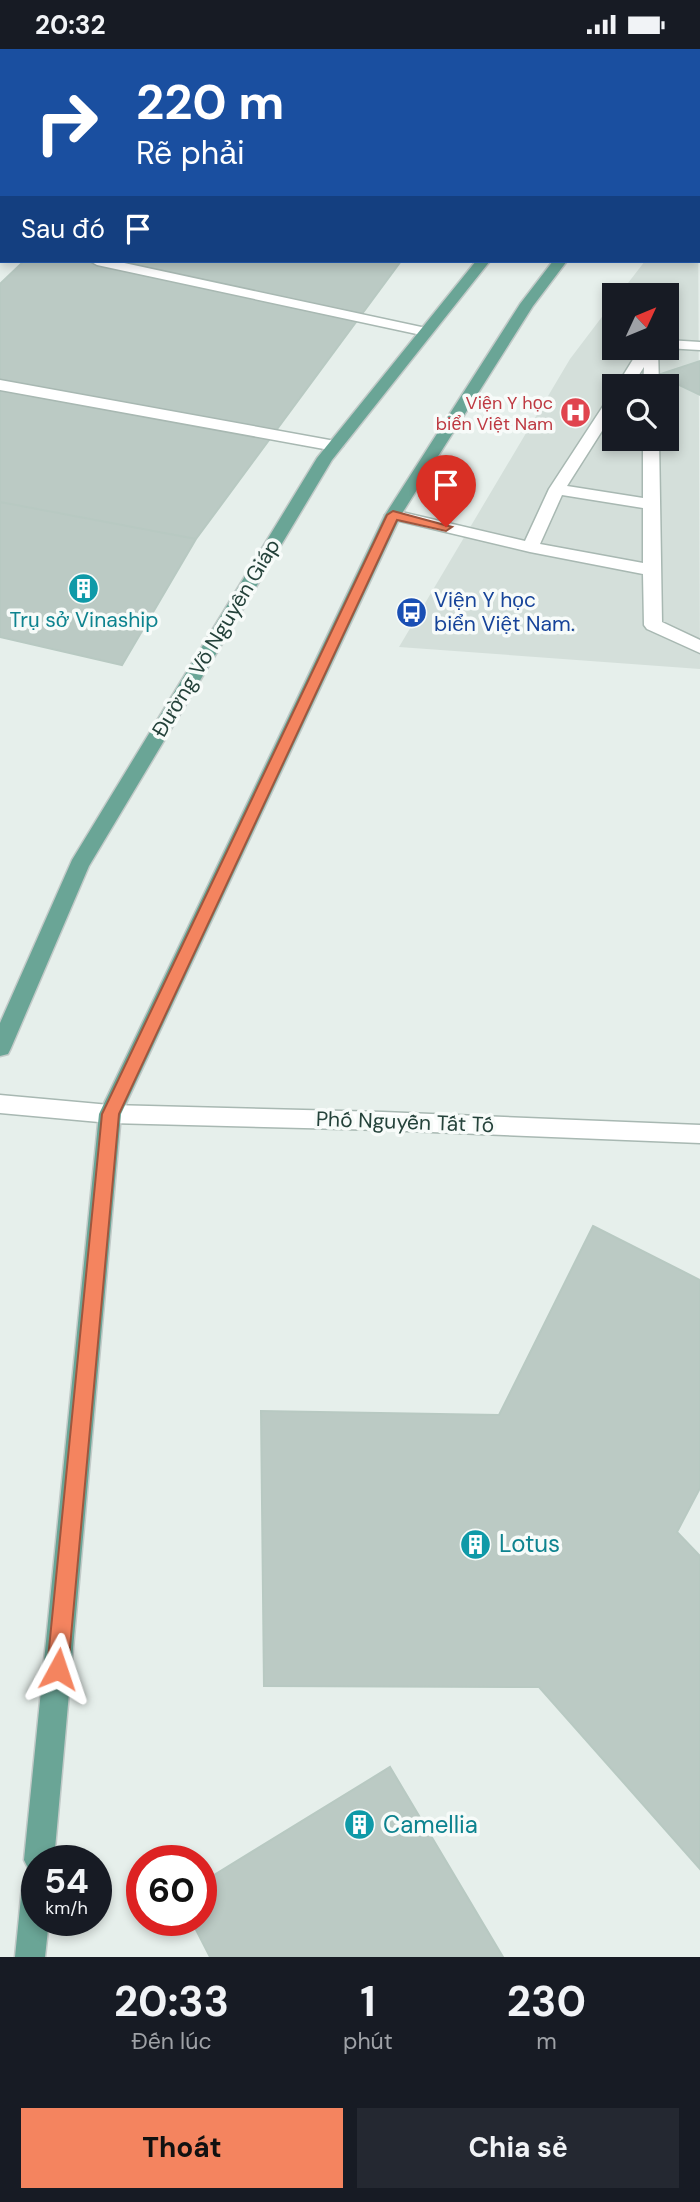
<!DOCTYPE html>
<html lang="vi">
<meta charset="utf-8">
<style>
body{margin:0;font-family:"DM Sans",sans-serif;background:#242831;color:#f1f3f6;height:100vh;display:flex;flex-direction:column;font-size:26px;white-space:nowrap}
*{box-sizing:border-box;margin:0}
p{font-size:23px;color:#9ea1a6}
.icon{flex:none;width:38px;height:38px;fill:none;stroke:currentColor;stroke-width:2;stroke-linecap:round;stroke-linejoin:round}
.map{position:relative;height:1908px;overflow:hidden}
.panel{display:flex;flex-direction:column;background:#171b24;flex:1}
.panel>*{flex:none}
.top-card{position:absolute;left:0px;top:0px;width:700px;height:214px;box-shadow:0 4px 10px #0003;background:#1a4fa0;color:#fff;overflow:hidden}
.needle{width:46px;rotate:46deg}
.buttons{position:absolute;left:602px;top:234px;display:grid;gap:14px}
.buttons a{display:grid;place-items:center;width:77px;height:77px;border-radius:0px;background:#171b24;box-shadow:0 4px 10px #0003;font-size:35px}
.speed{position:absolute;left:21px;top:1796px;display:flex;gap:14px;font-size:35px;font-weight:700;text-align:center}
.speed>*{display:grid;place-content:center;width:91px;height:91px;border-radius:50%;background:#171b24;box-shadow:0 4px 10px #0003;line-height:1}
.speed small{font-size:18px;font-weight:400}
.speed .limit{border:10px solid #d22;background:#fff;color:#111}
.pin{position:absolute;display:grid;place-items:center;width:60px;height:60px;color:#fff;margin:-72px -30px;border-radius:50% 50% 50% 0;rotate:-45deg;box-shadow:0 0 7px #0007}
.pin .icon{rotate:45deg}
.me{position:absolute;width:77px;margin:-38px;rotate:5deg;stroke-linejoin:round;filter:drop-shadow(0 0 5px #0008)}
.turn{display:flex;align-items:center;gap:24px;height:147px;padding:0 21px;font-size:32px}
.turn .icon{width:91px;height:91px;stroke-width:2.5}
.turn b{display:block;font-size:49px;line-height:60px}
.then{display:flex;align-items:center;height:66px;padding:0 21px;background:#0003;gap:14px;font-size:26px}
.eta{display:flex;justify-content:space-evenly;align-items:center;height:119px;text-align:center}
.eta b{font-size:42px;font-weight:700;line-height:49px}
.action{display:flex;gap:14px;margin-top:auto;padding:14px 21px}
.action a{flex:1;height:80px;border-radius:0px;background:#f4845f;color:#111;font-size:28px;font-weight:700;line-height:80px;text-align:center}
.action a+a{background:#242831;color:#f1f3f6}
.status{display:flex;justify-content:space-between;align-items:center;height:49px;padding:0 35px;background:#171b24;direction:ltr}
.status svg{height:19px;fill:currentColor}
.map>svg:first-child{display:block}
.built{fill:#d4dfda;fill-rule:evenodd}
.building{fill:#bbcac4;stroke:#b8c9c2;stroke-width:2}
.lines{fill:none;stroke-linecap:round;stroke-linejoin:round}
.service-casing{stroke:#a8b8b2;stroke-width:3}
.minor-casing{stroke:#a8b8b2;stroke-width:3}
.tertiary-casing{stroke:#a8b8b2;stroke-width:3}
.primary-casing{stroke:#c2cac8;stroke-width:3}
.service{fill:#fff;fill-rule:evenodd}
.minor{fill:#fff;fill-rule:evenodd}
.tertiary{fill:#fff;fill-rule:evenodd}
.primary{fill:#6aa596;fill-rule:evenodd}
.route{fill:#f4845f;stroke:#9f563e;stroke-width:2}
.labels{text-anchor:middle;stroke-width:7;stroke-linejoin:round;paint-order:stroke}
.far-health-label{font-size:18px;fill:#be3a42;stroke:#f7fbf9;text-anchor:end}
.transit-label{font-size:21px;fill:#164399;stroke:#f7fbf9;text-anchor:start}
.culture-label{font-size:21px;fill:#0d838f;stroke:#f7fbf9}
.street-label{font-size:21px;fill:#24423a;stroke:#f7fbf9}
.near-culture-label{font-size:24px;fill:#0d838f;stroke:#f7fbf9;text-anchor:start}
</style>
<div class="status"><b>20:32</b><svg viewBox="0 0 49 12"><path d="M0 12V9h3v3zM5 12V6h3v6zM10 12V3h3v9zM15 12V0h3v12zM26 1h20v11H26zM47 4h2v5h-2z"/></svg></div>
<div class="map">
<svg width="700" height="1908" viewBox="0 0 700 1908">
<rect width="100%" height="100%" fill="#e6efeb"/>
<path class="built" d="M169 0H620L618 2Z
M698 147 700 620 399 598 570 310 614 252V299H667V247H618L645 212H698ZM614 338H667V390H614Z"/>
<path class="building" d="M0 0 32 2H2V73Z
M266 0H469L465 2Z
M24 212H401L196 490 0 453V235Z
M700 312V346L658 326Z
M0 453 196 490 122 616 0 588Z
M593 1177 700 1231V1439L677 1483 700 1507V1820L539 1638 264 1637 261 1362 499 1366Z
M390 1718 503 1908H210L191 1871H201V1834Z"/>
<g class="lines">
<defs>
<path id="service" d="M0 76 2 77V85L0 84Z
M0 199H2L0 209Z
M667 291 700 293V301L666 299Z
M640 299H658L659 338H643L644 318 631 338H616Z
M0 331 335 392 343 397 335 402 0 341Z
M614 346V363L567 437 643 449V390H659L662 573 700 591V604L647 580 644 576 643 525 530 503 387 469 385 466 393 461 525 492 549 440 609 348ZM562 446 643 459V514L540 495Z"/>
<path id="minor" d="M90 212H115L426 279 433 283 426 287 97 216Z
M0 1046 110 1056 118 1059 121 1065 118 1071 110 1074 0 1064Z"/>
<path id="tertiary" d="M103 0H118L119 2H104Z
M110 1056 383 1063 700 1076V1094L383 1081 110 1074 102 1071 99 1065 102 1059Z"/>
<path id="primary" d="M688 0H700L698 3 687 2Z
M700 45V53L698 54V46Z
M476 212H490L332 411 89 817 11 999 8 1005 0 1007V974L72 811 317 409Z
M553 212H567L533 257 401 466 121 1065 54 1811H37V1871H49L45 1908H15L22 1838 27 1828 35 1824 29 1821 24 1811 99 1065 385 466 520 255Z"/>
</defs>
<use href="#service" class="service-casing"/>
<use href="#minor" class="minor-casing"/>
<use href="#tertiary" class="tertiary-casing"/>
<use href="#primary" class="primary-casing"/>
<use href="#service" class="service"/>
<use href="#minor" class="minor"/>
<use href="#tertiary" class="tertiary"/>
<use href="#primary" class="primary"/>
</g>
<path class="route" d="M393 462 452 478 446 482 397 471 119 1065 68 1620 65 1627 58 1630 50 1627 47 1620 102 1065 387 466Z"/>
<defs>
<symbol id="hospital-disc" viewBox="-11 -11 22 22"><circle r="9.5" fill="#e0444e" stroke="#f7fbf9"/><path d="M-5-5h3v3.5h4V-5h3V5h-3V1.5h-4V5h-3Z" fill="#fff"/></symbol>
<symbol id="building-disc" viewBox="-11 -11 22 22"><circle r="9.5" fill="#0f9aa8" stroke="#f7fbf9"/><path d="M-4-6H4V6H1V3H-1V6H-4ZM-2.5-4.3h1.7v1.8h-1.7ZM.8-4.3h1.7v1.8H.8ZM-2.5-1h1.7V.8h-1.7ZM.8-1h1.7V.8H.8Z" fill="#fff"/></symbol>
<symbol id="bus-disc" viewBox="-11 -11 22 22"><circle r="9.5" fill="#1a4fb4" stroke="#f7fbf9"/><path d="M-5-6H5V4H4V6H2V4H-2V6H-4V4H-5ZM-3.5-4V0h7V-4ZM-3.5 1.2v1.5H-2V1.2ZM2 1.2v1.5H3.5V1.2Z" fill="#fff"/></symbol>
</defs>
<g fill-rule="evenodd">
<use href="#hospital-disc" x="558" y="346" width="35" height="35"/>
<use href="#building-disc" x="66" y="522" width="35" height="35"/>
<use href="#bus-disc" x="394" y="546" width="35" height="35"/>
<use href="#building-disc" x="458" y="1478" width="35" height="35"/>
<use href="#building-disc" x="342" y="1758" width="35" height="35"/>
</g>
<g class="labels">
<g class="far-health-label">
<text x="553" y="360">Viện Y học<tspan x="553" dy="21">biển Việt Nam</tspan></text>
</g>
<g class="transit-label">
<text x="434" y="558">Viện Y học<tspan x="434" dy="24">biển Việt Nam.</tspan></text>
</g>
<g class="culture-label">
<text x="84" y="578">Trụ sở Vinaship</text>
</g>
<g class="street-label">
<text transform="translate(216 589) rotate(-59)" y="7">Đường Võ Nguyên Giáp</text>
<text transform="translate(405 1073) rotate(2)" y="7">Phố Nguyễn Tất Tố</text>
</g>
<g class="near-culture-label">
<text x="499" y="1503">Lotus</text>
<text x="383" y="1784">Camellia</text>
</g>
</g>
</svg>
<div class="buttons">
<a><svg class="needle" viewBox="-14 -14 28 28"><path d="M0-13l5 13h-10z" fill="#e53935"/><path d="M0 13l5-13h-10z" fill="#9ea1a6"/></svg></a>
<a><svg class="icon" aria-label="search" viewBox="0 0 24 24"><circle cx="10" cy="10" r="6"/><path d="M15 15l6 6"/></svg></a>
</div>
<div class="speed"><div>54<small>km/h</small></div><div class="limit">60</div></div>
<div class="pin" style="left:446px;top:478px;background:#d93025"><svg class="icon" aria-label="arrive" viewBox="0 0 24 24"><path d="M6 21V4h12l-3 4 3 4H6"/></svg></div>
<svg class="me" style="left:58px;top:1620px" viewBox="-20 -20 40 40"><path d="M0-17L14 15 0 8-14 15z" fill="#f4845f" stroke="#fff" stroke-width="4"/></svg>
<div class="top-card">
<div class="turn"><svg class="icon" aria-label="right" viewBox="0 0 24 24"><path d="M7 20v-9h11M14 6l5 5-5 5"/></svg><div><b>220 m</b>Rẽ phải</div></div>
<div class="then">Sau đó<svg class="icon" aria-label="arrive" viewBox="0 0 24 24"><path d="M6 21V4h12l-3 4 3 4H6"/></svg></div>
</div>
</div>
<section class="panel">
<div class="eta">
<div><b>20:33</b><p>Đến lúc</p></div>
<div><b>1</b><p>phút</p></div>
<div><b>230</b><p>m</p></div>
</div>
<div class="action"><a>Thoát</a><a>Chia sẻ</a></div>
</section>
